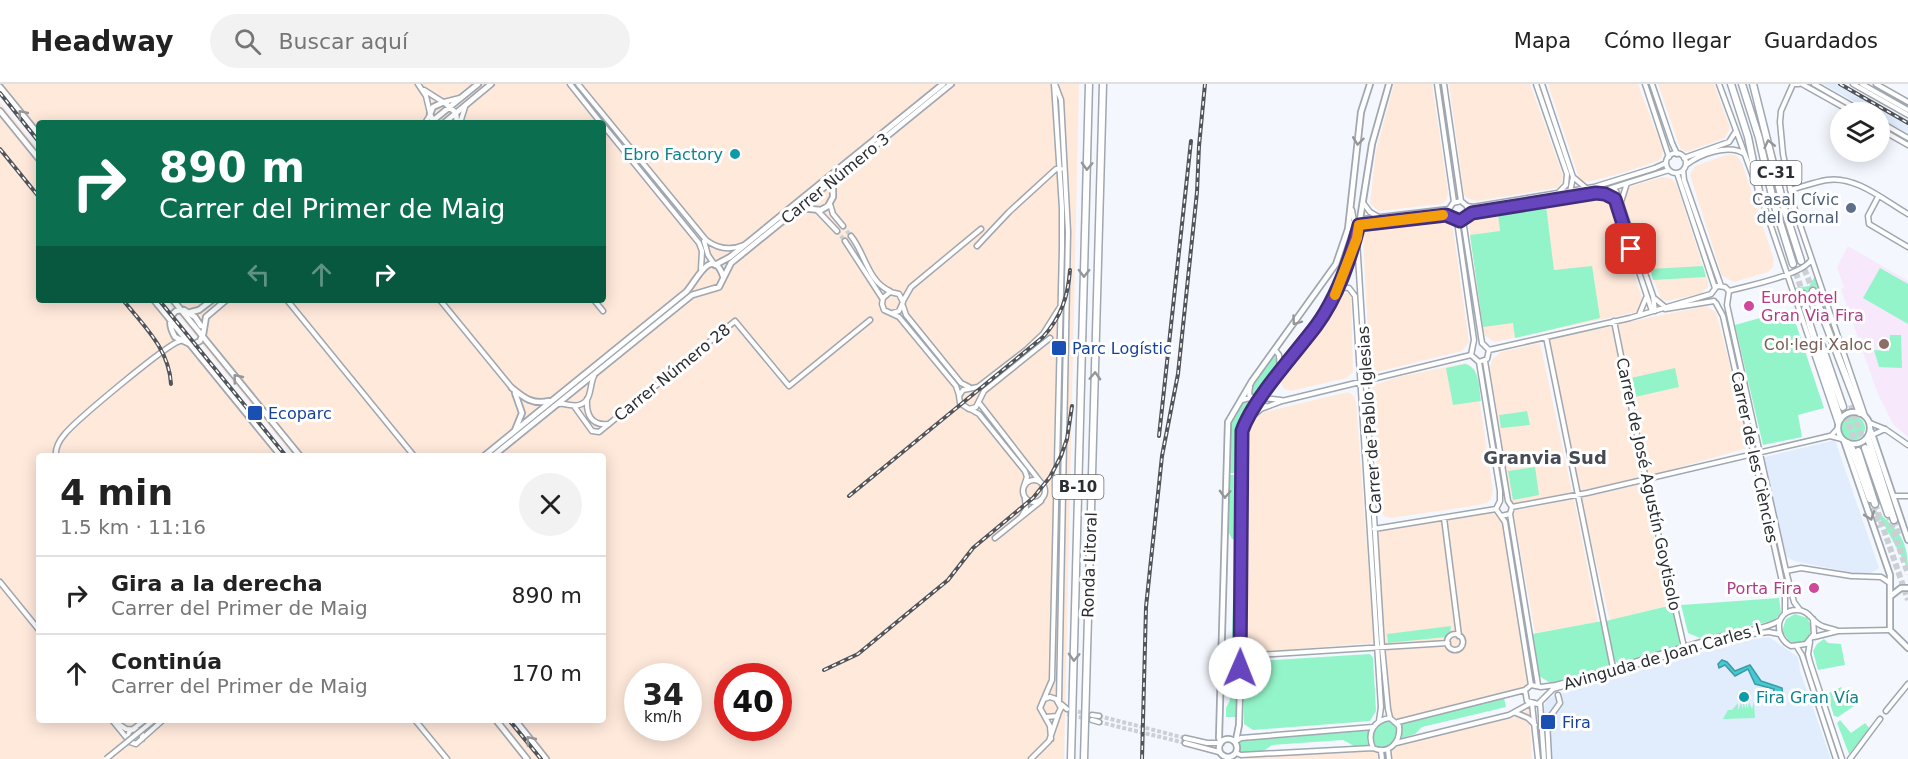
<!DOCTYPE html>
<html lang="es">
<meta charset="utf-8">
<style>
body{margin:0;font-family:"DejaVu Sans",sans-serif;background:#f2f2f2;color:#222;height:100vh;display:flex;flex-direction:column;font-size:22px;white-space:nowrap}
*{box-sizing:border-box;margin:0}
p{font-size:20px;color:#767676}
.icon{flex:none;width:33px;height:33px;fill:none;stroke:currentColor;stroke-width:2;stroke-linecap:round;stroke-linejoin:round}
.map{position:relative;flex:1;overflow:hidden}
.panel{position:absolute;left:36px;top:369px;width:570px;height:270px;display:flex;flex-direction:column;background:#fff;border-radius:6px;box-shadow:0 3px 15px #0003}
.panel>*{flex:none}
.guide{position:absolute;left:36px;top:36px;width:570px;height:183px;border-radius:6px;box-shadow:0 3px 15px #0003;background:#0b6e4f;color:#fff;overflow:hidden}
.controls{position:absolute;left:1830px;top:18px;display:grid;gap:12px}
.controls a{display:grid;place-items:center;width:60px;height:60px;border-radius:50%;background:#fff;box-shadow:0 3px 15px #0003;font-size:30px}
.speed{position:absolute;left:624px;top:579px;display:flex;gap:12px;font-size:30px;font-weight:700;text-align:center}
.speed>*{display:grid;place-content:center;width:78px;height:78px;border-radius:50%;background:#fff;box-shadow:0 3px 15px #0003;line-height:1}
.speed small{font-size:15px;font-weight:400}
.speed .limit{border:9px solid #d22;background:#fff;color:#111}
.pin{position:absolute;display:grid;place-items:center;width:51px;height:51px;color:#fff;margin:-26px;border-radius:12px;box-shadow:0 3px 9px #0006}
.me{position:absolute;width:66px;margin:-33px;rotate:1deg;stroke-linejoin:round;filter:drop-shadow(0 0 4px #0008)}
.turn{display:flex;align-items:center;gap:21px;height:126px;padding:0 24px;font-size:27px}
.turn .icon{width:78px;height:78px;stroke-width:2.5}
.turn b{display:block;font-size:42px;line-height:51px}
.lanes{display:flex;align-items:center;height:57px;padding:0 24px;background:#0003;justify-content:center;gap:30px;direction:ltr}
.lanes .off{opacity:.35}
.round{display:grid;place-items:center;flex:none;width:63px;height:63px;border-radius:32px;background:#f2f2f2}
.overview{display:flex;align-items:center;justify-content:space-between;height:102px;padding:0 24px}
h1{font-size:36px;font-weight:700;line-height:45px}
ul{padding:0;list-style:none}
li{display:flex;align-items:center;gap:18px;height:78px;padding:0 24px;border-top:2px solid #e0e0e0}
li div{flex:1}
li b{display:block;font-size:22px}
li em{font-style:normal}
header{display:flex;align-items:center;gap:36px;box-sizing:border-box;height:84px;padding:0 30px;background:#fff;border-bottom:2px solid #e0e0e0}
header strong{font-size:28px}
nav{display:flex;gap:33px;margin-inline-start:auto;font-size:21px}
.search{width:420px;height:54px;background:#f2f2f2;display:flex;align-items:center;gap:15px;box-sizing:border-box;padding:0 21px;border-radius:33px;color:#767676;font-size:22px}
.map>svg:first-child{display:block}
.built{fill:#e1ecfd}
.industrial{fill:#ffe9db;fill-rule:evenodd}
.education{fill:#f7e8fb}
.green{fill:#93f4c9}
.water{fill:#44cad3;stroke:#3c9ba3;stroke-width:1.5}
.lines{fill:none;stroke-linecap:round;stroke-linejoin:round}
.street-tunnel{stroke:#ccd0d5;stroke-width:4;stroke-dasharray:4 2;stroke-linecap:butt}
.highway-tunnel{stroke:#ccd0d5;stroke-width:6;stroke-dasharray:6 3;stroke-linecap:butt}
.street-casing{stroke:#a0a7b0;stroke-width:7}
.secondary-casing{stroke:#a0a7b0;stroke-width:8}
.highway-casing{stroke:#a0a7b0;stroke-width:9}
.street{stroke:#fff;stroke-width:4}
.secondary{stroke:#fff;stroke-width:4.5}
.highway{stroke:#fff;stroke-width:6}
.rail-casing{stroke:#515458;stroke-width:4}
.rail{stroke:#fff;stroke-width:1.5;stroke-dasharray:4.5;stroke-linecap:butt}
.street-bridge-casing{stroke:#a0a7b0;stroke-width:7;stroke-linecap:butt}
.street-bridge{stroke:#fff;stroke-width:4}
.oneway{stroke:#959698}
.route-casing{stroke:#422d7c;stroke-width:15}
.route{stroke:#6645be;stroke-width:10}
.slow{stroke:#f59e0b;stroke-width:10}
.culture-dot{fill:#0f9aa8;stroke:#fff;stroke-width:2}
.service-dot{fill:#5c6f8a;stroke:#fff;stroke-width:2}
.hotel-dot{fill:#d1479c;stroke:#fff;stroke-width:2}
.education-dot{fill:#8d6e63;stroke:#fff;stroke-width:2}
.transit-dot{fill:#1a4fb4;stroke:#fff;stroke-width:2}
.labels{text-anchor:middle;stroke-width:6;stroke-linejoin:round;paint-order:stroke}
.shield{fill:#fff;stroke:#6b6d70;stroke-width:1.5}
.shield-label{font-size:15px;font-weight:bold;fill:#2b2e32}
.culture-label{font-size:16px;fill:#0d838f;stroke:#fff;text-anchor:end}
.street-label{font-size:16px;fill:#2b2e32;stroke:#fff}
.service-label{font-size:16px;fill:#4e5e75;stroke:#fff;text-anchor:end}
.hotel-label{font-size:16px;fill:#b23c85;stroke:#fff;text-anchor:start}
.education-label{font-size:16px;fill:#785e54;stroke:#fff;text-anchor:end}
.transit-label{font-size:16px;fill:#164399;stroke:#fff;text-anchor:start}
.neighbourhood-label{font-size:18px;font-weight:bold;fill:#454a53;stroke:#fff}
</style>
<header>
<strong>Headway</strong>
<div class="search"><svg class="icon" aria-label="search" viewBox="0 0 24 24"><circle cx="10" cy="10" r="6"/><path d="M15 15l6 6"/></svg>Buscar aquí</div>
<nav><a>Mapa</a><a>Cómo llegar</a><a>Guardados</a></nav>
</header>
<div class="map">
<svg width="1908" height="675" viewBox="0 0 1908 675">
<rect width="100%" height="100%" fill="#f4f8fe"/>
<path class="built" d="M1823 0H1844L1908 36V49L1884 37 1880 28H1873Z
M1835 356 1879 484 1871 489 1858 490 1794 477 1779 468 1770 434 1759 384 1765 373Z
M1769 553 1798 573 1800 587 1831 675H1547L1542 626 1547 616 1553 612 1741 557Z"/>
<path class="industrial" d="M0 0H1079L1064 675H0V18L39 66V216H161L288 372H39V636H603V372H293L166 216H603V39H39V59L0 11ZM638 592H688V644H638ZM728 592H778V644H728Z
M1394 0H1432L1448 108 1447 115 1442 120 1379 127 1370 120 1376 67Z
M1449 0H1530L1563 92 1561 100 1557 104 1477 117 1467 114 1464 111Z
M1548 0H1638L1663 66 1662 73 1658 77 1622 89 1592 97H1580Z
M1658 0H1714L1730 44 1725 54 1686 68 1680 64Z
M1729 70 1737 72 1742 79 1774 176 1773 183 1768 188 1734 198 1722 192 1690 91 1695 82Z
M1662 93 1670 94 1676 99 1708 198V203L1700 210 1667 217 1661 215 1619 106Z
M1602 114 1611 121 1646 226 1494 258 1484 251 1469 143 1472 136 1479 133Z
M1446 138 1453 145 1469 258 1462 267 1377 288 1366 276 1368 248 1363 155 1365 148 1370 145Z
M1341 209H1348L1351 213 1353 288 1347 294 1291 307 1284 305 1281 300 1282 294 1326 234Z
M1706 222 1716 228 1751 363 1648 392 1618 240Z
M1612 242 1641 393 1579 407 1547 256Z
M1540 259 1572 408 1512 421 1490 284 1492 276 1501 268Z
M1466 279 1475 286 1493 407 1491 415 1487 419 1473 422 1391 434 1385 433 1379 424 1372 304 1377 300 1398 293Z
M1348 308 1354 312 1356 318 1374 559 1243 569 1247 346 1257 332 1265 328Z
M1643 400 1669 521 1610 537 1581 414Z
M1574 415 1598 538 1535 549 1513 427Z
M1497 428 1501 432 1504 447 1531 601 1525 606 1398 638 1390 634 1382 563 1378 445 1444 434Z
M1529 624 1532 675H1392L1391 667 1399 661 1518 632Z
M1371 664 1381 667 1382 675H1245L1268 669Z"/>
<path class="education" d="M1848 162 1908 197V353L1893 340 1877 308 1841 205 1844 204 1837 183Z"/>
<path class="green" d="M1546 122 1554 186 1592 182 1600 234 1515 254 1513 239 1483 243 1470 151 1500 147 1498 130Z
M1703 182 1706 193 1653 196 1650 185Z
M1880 184 1908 200V240L1863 214Z
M1815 192 1858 319 1852 310 1816 206 1799 212 1809 246 1794 204 1809 202Z
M1791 225 1824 324 1798 331 1802 353 1763 361 1735 241Z
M1890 251H1901L1902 284 1879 283 1874 266 1889 267Z
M1274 271 1278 278 1277 286 1260 312 1250 311 1251 305Z
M1465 280C1480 283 1479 304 1481 317L1453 321 1446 284Z
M1675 284 1679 303 1635 313 1631 294Z
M1248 315 1253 322 1240 346 1238 389H1228C1229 364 1224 330 1248 315Z
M1527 327 1530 341 1501 344 1499 331Z
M1841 344a12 12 0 1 1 24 0a12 12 0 1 1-24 0Z
M1535 383 1539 411 1513 416 1508 387Z
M1228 391H1238V455H1232L1227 445Z
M1873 424C1896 444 1908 453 1908 485L1882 437 1877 435Z
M1506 435H1509L1535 596H1532Z
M1779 514 1781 528 1775 536 1700 554 1688 549 1681 521Z
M1233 516H1239L1238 583H1231Z
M1672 521 1680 557 1679 562 1620 580 1614 577 1606 537Z
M1795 530 1807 534 1812 543 1808 555 1799 560 1789 557 1782 547 1786 535Z
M1602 537 1610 578 1608 583 1552 600 1539 592 1532 550Z
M1451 542 1450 550 1446 553 1388 559 1387 550Z
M1824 555 1828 559 1841 560 1845 581 1818 586 1813 567 1817 560Z
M1370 570 1373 574 1376 627 1370 637 1253 646 1244 640V578Z
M1238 585 1236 633H1226V624L1230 616 1231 586Z
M1841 603 1854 622 1838 633 1834 632 1827 610Z
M1504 614 1506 623 1422 643 1415 650 1402 654V640Z
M1743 618 1746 625V618L1748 625 1749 618 1752 625 1754 618 1755 634 1723 635 1728 626H1732L1738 619V626L1741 619 1743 625Z
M1840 636 1851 649 1865 639 1870 645 1849 670 1837 639Z
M1384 638H1392L1398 645 1395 656 1382 665 1373 659C1371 649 1376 642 1384 638Z
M1369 646 1367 654 1368 661 1354 662 1343 656 1272 661 1261 669 1239 668 1240 657 1243 655Z"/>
<path class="water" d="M1722 576 1727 578 1735 587 1750 581 1761 597 1782 604 1783 612 1778 615 1773 610 1774 605 1755 600 1748 585 1735 592 1725 581 1719 584 1718 580Z"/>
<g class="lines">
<path class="street-tunnel" d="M843 142 851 152
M837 147 845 157
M1072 626 1092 631
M1067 630 1087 635
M1099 632 1185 654
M1099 638 1185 659"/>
<path class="highway-tunnel" d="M1801 177 1813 207
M1793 180 1803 210
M1851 321 1865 364
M1843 323 1858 367
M1870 415 1879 444
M1875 420 1908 516
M1888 430 1908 490
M1894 436 1899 453"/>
<defs>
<path id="street" d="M418 0 426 12 430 29
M570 0 601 39
M578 0 706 156C718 165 730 167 744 161
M1055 0 1061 16 1068 148 1059 617
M1437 0 1454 118
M1444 0 1461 117
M1536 0 1567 90 1566 101 1559 108
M1542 0 1573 93 1586 104
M1645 0 1669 73
M1652 0 1672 59 1677 70
M1719 0 1754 95
M1793 0 1781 27 1780 38 1783 70 1794 123 1865 332
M1793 0H1799
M1802 0 1852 28
M1814 0 1863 28
M1853 0 1908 31
M1862 0 1908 26
M1876 0 1908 18
M424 6 443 18
M444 18 460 14
M1880 38 1908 54
M425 39 430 31
M460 39 465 23
M603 41 699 159 702 167 701 185
M1880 45 1908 61
M1666 79a10 10 0 1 1 20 0a10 10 0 1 1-20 0Z
M1684 74 1729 58 1736 47
M1686 81C1700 70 1729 59 1745 70
M1683 86 1684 96 1721 202
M1677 89 1715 204
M1612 105 1616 107 1621 120 1653 212 1655 227
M1615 105 1617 122 1652 227
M1790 106C1802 103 1815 98 1827 96 1855 91 1885 117 1908 130
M1759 107 1838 340
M1570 108 1573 93
M1599 109 1615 115
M1878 113 1868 132 1869 140 1908 163
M1621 118 1627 99
M830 120 833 130 843 142
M1364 120 1370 128 1377 132
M1467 122 1473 123 1594 103 1655 84 1666 79
M817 126 837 147
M1352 126 1354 137 1359 141 1444 131 1460 137 1468 131 1467 122 1461 117 1453 119 1449 125 1450 133
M1468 130 1556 114 1596 109 1669 86
M1463 136 1482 259
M1457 137 1474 256 1471 271
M1349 144 1354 137 1363 135 1449 125
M851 152C865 169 868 198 890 207
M1357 156 1382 563 1388 625 1390 634
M704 157 708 171 714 180
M845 157 882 214
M977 162 1009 128 1056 85H1061
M1338 203 1349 204 1355 212 1381 623 1379 637
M1729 207 1727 221 1786 487 1794 518 1800 526
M1729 207C1747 202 1802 191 1811 176
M1711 210 1717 202 1725 203 1729 207
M1654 214 1665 223
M287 216 414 372
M440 216 512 304
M594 216 603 227
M903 217 911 203 981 145
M1716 219 1723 232 1785 511V529
M903 222 906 231 961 299 969 303
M1665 225 1714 217
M893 229 899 227 903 218 899 210 890 208 883 214 882 220 884 226 899 233 956 302 959 311
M1639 231 1646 214
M1614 237 1647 401 1684 563
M1546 253 1613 584
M1050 254 984 307 976 323 969 325 960 319 959 312 963 306 978 303 1026 266 1043 250 1060 223
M1275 266 1279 271 1280 287
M1489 266 1630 234 1711 210
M1471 271 1479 278 1487 275 1489 266 1482 259
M1485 277 1508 417 1512 423 1510 430 1501 432
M1479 278 1500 407V417L1496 425
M1250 303C1247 316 1253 322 1266 322
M587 315C586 330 591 342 608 340
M1242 316 1253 313 1281 316
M559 320C566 319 572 323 579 321 593 317 589 301 594 292
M980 320 1042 400
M574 322 592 347 599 348 735 237 789 302 870 236
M970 325 979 330 1025 387 1027 393 1024 402
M1248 336 1261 325 1282 317 1471 271
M1870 339 1885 345 1908 361
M1831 352 1838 344
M1870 352 1885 345
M56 372C55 364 59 357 64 351 75 337 167 260 180 257
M1023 407a11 11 0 1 1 22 0a11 11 0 1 1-22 0Z
M1893 412H1908
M1512 423 1587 409 1830 352 1842 355
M1496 425 1505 438 1531 601
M1510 430 1538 601
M1021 433 1026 425 1025 415
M1444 434 1459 552
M1374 445 1496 425
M995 454 1041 417
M1786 487 1801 484 1851 492 1881 493 1890 499
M0 498 39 546
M1813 535 1814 550 1806 560 1791 562C1774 554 1774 526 1797 526 1809 526 1811 536 1820 541 1825 544 1832 544 1838 547
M1447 558a8 8 0 1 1 16 0a8 8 0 1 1-16 0Z
M1814 553 1838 547 1890 546
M1810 558 1808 570 1810 578 1842 675
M1797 563 1802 571 1836 675
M1241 572 1448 559
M1531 601 1541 603 1556 601C1611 586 1664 568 1719 553 1736 548 1768 545 1780 536
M1525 606 1527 617 1538 620 1553 605 1735 552 1769 548 1779 550
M1044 615 1050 613 1056 615 1061 624 1057 632 1046 633
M1540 619 1544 675
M1061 620 1067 625
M1532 620 1538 675
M1886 627 1908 600
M1516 629 1528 634 1535 641
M1092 631 1099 632
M1390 634 1399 642C1401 658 1389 671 1373 664 1366 648 1375 636 1390 634Z
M112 636 130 658 136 660 163 636
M415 636 447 675
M1092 636 1099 638
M114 637 126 645 139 646 142 650V655
M1398 638 1525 606 1531 601
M128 654 129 648 145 636
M1185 654 1207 659H1220
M1051 655 1050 642 1040 624 1052 596 1062 163V124L1054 0
M1236 657 1241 654 1373 643
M1185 659 1219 668
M1396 659 1509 631 1531 619
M1388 666 1389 675
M1381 667 1382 675
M1236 669 1241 671 1373 664
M1031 675 1049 657 1058 631
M1549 675 1547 637 1560 619 1558 611
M1850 675 1880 635"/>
<path id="secondary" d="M0 3 39 51
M0 27 39 75
M433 37 430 30 433 23 444 18 456 29 457 39
M430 39 478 0
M444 39 491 0
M799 124 821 126 828 122 833 113V102L841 92
M715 181 730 173 943 0
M154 216 281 372
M173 216 300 372
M181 226 176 227C167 234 170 244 175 253L192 261 200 257 202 252
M184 226 195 233 201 242
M191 228 199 226 212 216
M203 251 206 233 226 216
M512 304C524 314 533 321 549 317
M515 309 522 329 515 346
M1838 344a16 16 0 1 1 32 0a16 16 0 1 1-32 0Z
M1871 347 1908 456
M1844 357 1890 491V546L1908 564
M484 372 686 208C695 199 712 160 723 192
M493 372 692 211 719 203 731 179 951 0
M1892 511 1901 504H1908
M496 636 527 675
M515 636 546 675
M1219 664a9 9 0 1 1 18 0a9 9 0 1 1-18 0Z
M1236 656 1239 641 1241 572 1240 390 1242 347 1249 333 1269 303 1324 230 1338 203 1357 154 1372 60 1389 0
M1221 659 1219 654 1228 338 1252 297 1336 180 1348 145 1361 28 1370 0"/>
<path id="highway" d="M1731 0 1748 53 1759 107
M1742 0 1759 54 1773 116 1793 180
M1753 0 1785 127 1801 177
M1813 207 1860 329
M1803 210 1810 241 1840 335
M1822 262 1843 323
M1868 354 1894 436
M1847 359 1852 365 1870 415
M1865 364 1888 430
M1858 367 1875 420
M1071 675 1089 0
M1084 675 1103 0"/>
</defs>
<use href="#street" class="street-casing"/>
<use href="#secondary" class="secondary-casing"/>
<use href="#highway" class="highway-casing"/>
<use href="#street" class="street"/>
<use href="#secondary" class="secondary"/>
<use href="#highway" class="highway"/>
<defs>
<path id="rail" d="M1840 0 1908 39
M0 9 39 58
M0 65 39 113
M123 216C144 242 169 265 171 300
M159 216 286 372
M1159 352 1191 57
M849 412 1043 253C1061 233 1068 213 1070 186
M824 586 858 570 948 496 973 464 1033 414 1050 393 1061 372 1067 355 1072 322
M509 636 541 675
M1142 675 1146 523 1162 372 1178 290 1197 108 1199 62 1205 0"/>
</defs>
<use href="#rail" class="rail-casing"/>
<use href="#rail" class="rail"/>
<defs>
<path id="street-bridge" d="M106 675 154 636"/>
</defs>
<use href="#street-bridge" class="street-bridge-casing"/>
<use href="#street-bridge" class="street-bridge"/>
</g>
<defs><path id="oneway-chevron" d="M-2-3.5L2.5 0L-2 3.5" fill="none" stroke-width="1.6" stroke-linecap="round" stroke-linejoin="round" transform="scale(1.5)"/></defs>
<g class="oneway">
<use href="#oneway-chevron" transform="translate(22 30) rotate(-129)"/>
<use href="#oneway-chevron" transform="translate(1358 57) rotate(97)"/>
<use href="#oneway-chevron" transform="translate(1769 60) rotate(-103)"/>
<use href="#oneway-chevron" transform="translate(1087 82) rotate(92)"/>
<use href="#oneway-chevron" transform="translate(1084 189) rotate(91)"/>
<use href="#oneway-chevron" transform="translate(1296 237) rotate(126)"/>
<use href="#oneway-chevron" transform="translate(1095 292) rotate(-88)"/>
<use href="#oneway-chevron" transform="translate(237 294) rotate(-129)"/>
<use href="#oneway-chevron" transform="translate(1225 410) rotate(92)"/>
<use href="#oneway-chevron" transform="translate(1870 432) rotate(71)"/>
<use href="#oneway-chevron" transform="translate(1074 573) rotate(92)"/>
<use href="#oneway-chevron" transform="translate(530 656) rotate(-129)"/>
</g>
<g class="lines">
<defs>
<path id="route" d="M1240 584 1242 347C1253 315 1295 270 1316 242 1338 212 1350 176 1359 141L1446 131 1460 137 1472 129 1596 109 1605 110 1615 115 1631 165"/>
</defs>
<use href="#route" class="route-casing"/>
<use href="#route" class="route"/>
<path class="slow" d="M1335 211 1357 154 1359 141 1443 131"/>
</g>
<g class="culture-dot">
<circle cx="735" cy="70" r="6"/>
<circle cx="1744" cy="613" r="6"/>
</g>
<circle class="service-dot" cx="1851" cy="124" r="6"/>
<g class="hotel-dot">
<circle cx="1749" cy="222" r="6"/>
<circle cx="1814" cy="504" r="6"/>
</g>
<circle class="education-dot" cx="1884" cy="260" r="6"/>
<g class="transit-dot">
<rect x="1051" y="256" width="16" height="16" rx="3"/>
<rect x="247" y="321" width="16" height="16" rx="3"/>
<rect x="1540" y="630" width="16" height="16" rx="3"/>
</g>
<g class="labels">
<g class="shield">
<rect x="1750.5" y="77" width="51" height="24" rx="4.5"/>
<rect x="1052.5" y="391" width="51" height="24" rx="4.5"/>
</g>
<g class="shield-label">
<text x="1776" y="94">C-31</text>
<text x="1078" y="408">B-10</text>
</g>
<g class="culture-label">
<text x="723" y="76">Ebro Factory</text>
<text x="1756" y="619" text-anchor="start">Fira Gran Vía</text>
</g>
<g class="street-label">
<text transform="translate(835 94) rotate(-39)" y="6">Carrer Número 3</text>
<text transform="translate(672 288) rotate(-39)" y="6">Carrer Número 28</text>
<text transform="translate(1369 336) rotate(-94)" y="6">Carrer de Pablo Iglesias</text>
<text transform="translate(1755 373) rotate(78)" y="6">Carrer de les Ciències</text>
<text transform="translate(1649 400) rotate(78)" y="6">Carrer de José Agustín Goytisolo</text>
<text transform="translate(1089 481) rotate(-88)" y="6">Ronda Litoral</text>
<text transform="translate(1662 572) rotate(-16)" y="6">Avinguda de Joan Carles I</text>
</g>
<g class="service-label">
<text x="1839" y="121">Casal Cívic<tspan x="1839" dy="18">del Gornal</tspan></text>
</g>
<g class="hotel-label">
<text x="1761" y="219">Eurohotel<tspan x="1761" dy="18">Gran Via Fira</tspan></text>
<text x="1802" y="510" text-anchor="end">Porta Fira</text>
</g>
<g class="education-label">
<text x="1872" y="266">Col·legi Xaloc</text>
</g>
<g class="transit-label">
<text x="1072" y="270">Parc Logístic</text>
<text x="268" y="335">Ecoparc</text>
<text x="1562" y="644">Fira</text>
</g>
<g class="neighbourhood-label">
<text x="1545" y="380">Granvia Sud</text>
</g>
</g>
</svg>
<div class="controls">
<a><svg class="icon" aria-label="layers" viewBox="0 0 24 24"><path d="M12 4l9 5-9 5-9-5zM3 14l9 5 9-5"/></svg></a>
</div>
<div class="speed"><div>34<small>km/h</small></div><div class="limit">40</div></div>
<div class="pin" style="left:1631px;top:165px;background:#d93025"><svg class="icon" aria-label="arrive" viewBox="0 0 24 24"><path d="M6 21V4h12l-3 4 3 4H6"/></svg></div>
<svg class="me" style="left:1240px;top:584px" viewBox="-20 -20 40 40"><circle r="19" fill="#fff"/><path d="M0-13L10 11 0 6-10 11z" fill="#6645be"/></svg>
<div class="guide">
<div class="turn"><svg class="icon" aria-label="right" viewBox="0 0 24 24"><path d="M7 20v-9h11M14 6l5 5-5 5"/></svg><div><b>890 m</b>Carrer del Primer de Maig</div></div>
<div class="lanes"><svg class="icon off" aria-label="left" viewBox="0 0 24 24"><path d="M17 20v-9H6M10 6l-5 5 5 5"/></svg><svg class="icon off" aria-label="ahead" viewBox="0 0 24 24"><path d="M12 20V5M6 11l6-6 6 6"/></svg><svg class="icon" aria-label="right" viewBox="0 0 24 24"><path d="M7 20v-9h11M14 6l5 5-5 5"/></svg></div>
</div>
<section class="panel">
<div class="overview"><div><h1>4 min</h1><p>1.5 km · 11:16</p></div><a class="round"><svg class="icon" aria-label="close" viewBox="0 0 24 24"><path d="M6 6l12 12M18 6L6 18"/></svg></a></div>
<ul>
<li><svg class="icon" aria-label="right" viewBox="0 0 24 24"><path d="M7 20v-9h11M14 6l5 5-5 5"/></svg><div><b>Gira a la derecha</b><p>Carrer del Primer de Maig</p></div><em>890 m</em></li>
<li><svg class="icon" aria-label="ahead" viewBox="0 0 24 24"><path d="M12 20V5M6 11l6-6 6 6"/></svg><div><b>Continúa</b><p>Carrer del Primer de Maig</p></div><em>170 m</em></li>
</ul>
</section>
</div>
